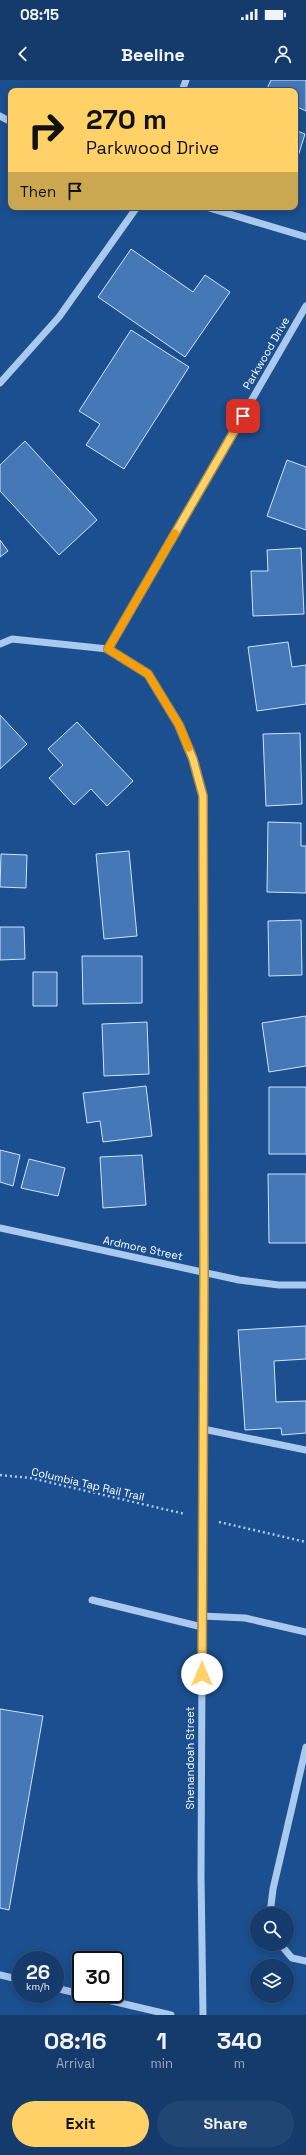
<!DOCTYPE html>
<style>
body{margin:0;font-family:"Space Grotesk",sans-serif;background:#214673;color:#f1f3f6;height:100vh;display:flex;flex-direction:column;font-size:15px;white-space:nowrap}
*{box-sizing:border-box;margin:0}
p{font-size:13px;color:#9dadc1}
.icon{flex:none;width:22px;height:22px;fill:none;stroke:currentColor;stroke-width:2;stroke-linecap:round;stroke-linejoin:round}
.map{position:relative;height:1935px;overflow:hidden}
.side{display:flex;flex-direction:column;background:#143b6b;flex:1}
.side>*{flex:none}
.banner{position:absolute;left:8px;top:8px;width:290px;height:122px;border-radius:8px;box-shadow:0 2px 10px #0003,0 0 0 1px #33557e;background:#ffd166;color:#111;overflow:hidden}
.controls{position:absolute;left:250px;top:1827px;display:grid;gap:8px}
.controls a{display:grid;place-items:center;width:44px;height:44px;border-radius:50%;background:#143b6b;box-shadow:0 2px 10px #0003,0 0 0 1px #33557e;font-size:20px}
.speed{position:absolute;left:12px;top:1871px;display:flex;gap:8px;font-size:20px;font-weight:700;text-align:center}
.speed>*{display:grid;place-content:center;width:52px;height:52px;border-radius:50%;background:#143b6b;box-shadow:0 2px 10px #0003,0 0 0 1px #33557e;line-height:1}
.speed small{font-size:10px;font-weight:400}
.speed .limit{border:2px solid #111;border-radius:6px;background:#fff;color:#111}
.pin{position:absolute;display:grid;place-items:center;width:34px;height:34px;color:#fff;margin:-17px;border-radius:8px;box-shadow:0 2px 6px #0006}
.me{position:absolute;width:44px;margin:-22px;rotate:0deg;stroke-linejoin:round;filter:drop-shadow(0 0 3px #0008)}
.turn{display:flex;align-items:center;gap:14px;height:84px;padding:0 12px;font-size:18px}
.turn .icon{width:52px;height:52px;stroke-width:2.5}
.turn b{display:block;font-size:28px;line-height:34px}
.then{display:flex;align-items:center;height:38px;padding:0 12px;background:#0003;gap:8px;font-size:15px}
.eta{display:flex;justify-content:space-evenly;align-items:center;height:68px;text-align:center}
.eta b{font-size:24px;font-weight:600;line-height:28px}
.action{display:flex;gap:8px;margin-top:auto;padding:8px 12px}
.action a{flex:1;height:46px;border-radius:24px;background:#ffd166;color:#111;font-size:16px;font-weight:600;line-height:46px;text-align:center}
.action a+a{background:#214673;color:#f1f3f6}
.status{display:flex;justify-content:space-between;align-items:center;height:28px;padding:0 20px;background:#143b6b;direction:ltr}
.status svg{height:11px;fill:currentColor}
header{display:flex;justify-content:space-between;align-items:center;height:52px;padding:0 12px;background:#143b6b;font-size:18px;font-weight:600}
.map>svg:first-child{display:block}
.building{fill:#4478b7;stroke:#cfe3fa}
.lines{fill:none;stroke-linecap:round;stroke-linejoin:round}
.path{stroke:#a9c9ee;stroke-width:2.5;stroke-dasharray:2 3;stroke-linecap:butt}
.minor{stroke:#a9c9ee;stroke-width:7}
.route-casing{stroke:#a68842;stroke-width:10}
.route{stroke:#ffd166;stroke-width:7}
.slow{stroke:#f59e0b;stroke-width:7}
.labels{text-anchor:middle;stroke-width:3.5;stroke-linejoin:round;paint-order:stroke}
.street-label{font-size:11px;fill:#fff;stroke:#1b4f8f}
</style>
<div class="status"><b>08:15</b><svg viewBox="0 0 49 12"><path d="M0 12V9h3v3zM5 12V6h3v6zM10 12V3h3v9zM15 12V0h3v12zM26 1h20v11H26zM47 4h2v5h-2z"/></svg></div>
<header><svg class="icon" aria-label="back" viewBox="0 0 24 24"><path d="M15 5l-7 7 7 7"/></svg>Beeline<svg class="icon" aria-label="person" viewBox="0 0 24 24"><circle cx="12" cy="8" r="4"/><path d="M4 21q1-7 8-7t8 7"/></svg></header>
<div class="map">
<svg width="306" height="1935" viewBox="0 0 306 1935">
<rect width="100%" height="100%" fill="#1b4f8f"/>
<path class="building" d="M271 0H306V31L295 26V11H266Z
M295 50 305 54 295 86Z
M131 169 193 212 205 195 230 212 185 277 98 217Z
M131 250 189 287 124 389 86 365 100 344 79 331Z
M25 361 97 440 59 475 0 411V385Z
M287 380 306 387V450L267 436Z
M0 460 8 471 0 477Z
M301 468 304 534 253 536 251 491H268L267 470Z
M288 562 292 587 306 585V624L257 631 248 567Z
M0 635 27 664 0 689Z
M77 642 133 701 107 726 91 709 74 725 49 698 63 685 48 669Z
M300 653 302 724 266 726 263 654Z
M268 742 301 743V766H306V813L267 812Z
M129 771 137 856 104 859 96 774Z
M1 774 27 775 26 808 0 807Z
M301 840 302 895 269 896 268 841Z
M0 847H24L25 879 0 880Z
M82 876H142V923L83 924Z
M33 892H57V926H33Z
M306 936V986L269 992 262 943Z
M147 942 149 994 104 996 102 944Z
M146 1006 152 1056 103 1062 100 1041 87 1043 83 1013Z
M269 1007H306V1074H269Z
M0 1070 20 1075 13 1106 0 1102Z
M142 1075 146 1125 103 1128 100 1077Z
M29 1079 65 1088 58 1116 21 1108Z
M268 1094H306V1163H269Z
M306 1246V1279L274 1281 276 1322 306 1321V1353L282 1355 281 1348 245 1350 238 1250Z
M0 1629 43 1636 9 1830 0 1828Z"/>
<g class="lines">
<path class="path" d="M0 1395 31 1398 185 1434
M219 1442 306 1462"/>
<path class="minor" d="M182 11 186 0
M0 36 11 42
M206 127 306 157
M0 303 59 237 137 127
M0 564 12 559 108 569 306 226
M108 569 148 594 179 645 193 679 203 716 204 1193 201 1795 203 1935
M0 1148 239 1200 279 1205H306
M203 1349 306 1370
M92 1520 202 1547
M202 1536 245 1538 306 1552
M270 1834 273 1809 306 1667
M280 1864 292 1878 306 1881
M0 1895 21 1900
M55 1908 81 1914
M82 1914 171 1935"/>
</g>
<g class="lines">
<defs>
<path id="route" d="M202 1594 204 1193 203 716 193 679 179 645 148 594 108 569 243 336"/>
</defs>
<use href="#route" class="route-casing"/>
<use href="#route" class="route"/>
<path class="slow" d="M175 453 108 569 148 594 179 645 189 668"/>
</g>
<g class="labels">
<g class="street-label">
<text transform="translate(266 273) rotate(-60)" y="4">Parkwood Drive</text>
<text transform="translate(143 1168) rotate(12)" y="4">Ardmore Street</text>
<text transform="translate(88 1404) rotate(13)" y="4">Columbia Tap Rail Trail</text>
<text transform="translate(190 1678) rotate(-90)" y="4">Shenandoah Street</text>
</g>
</g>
</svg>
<div class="controls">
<a><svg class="icon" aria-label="search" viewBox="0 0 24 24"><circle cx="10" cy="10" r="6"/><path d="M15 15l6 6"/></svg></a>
<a><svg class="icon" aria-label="layers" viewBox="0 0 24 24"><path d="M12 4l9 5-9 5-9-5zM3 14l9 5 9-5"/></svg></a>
</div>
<div class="speed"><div>26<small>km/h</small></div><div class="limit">30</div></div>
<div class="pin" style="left:243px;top:336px;background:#d93025"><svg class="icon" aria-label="arrive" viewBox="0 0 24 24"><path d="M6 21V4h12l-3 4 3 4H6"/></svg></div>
<svg class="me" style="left:202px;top:1594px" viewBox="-20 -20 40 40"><circle r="19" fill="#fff"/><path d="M0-13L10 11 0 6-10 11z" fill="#ffd166"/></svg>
<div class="banner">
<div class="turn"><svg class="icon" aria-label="right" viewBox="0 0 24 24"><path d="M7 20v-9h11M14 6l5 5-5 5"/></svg><div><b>270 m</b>Parkwood Drive</div></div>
<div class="then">Then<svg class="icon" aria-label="arrive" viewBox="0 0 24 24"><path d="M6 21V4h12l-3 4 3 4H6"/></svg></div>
</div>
</div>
<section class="side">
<div class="eta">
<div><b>08:16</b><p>Arrival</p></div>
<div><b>1</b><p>min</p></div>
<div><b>340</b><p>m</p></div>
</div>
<div class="action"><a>Exit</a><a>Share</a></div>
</section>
